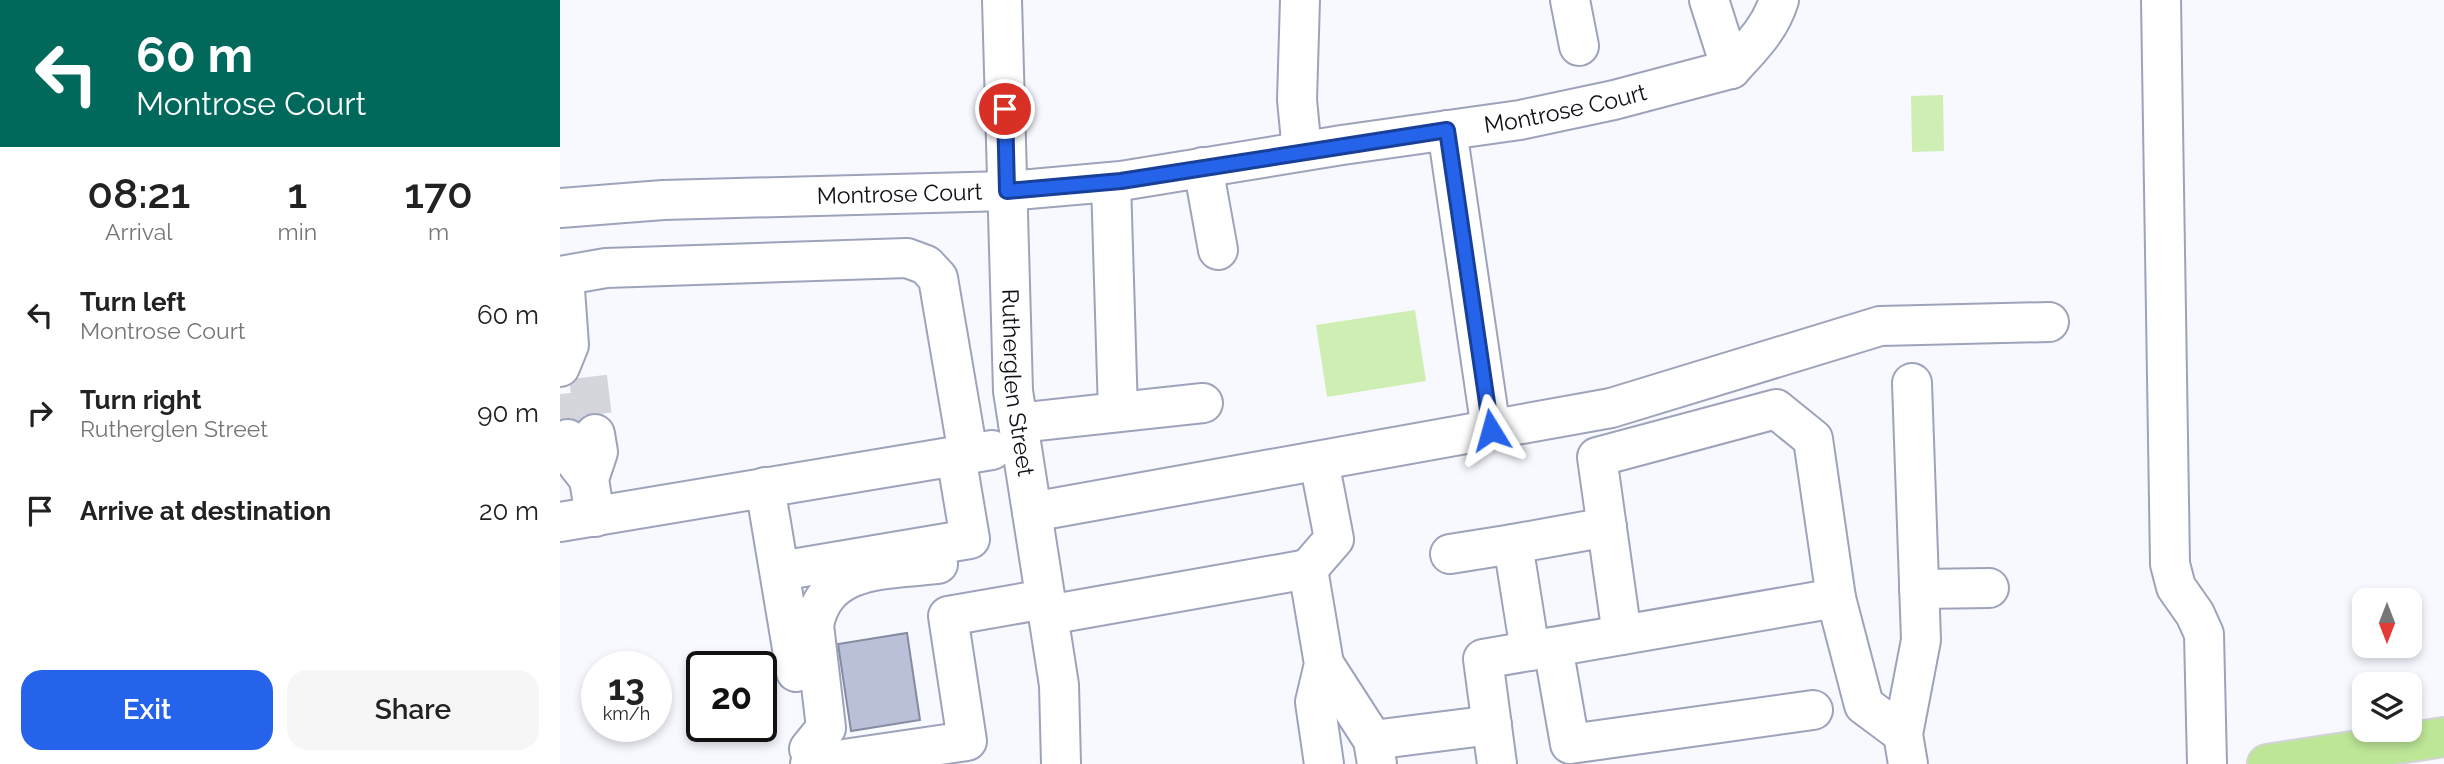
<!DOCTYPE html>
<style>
body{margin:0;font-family:Raleway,sans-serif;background:#f6f6f6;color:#222;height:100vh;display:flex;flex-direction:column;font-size:26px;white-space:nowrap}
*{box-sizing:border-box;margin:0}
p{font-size:23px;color:#767676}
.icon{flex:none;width:38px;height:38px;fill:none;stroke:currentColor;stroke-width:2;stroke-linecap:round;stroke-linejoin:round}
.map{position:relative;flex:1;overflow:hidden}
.drawer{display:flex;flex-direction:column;background:#fff;width:560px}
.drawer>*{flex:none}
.guide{background:#00695c;color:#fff;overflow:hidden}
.needle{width:46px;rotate:180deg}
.tools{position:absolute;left:1792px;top:588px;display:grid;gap:14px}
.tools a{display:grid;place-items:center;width:70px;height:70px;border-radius:14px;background:#fff;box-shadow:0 4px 10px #0003;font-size:35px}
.speed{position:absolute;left:21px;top:651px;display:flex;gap:14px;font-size:35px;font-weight:700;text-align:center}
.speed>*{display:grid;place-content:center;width:91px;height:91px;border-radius:50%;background:#fff;box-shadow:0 4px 10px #0003;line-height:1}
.speed small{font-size:18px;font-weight:400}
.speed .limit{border:4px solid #111;border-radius:10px;background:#fff;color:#111}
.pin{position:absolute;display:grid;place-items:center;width:60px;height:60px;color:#fff;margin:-30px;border:4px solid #fff;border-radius:50%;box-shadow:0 2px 7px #0007}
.me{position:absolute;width:77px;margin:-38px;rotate:352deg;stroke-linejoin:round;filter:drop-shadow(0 0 5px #0008)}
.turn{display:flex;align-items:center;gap:24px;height:147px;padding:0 21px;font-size:32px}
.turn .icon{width:91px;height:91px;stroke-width:2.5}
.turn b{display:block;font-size:49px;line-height:60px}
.eta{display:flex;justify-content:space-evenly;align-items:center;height:119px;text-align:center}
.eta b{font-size:42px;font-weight:600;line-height:49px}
.action{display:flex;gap:14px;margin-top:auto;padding:14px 21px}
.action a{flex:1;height:80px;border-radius:21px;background:#2563eb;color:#fff;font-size:28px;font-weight:600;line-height:80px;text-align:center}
.action a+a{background:#f6f6f6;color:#222}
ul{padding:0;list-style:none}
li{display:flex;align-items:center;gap:21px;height:98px;padding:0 21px}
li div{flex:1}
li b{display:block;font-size:26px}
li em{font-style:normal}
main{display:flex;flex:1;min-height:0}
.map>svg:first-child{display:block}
.green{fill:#cfeeb4}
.building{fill:#b9c0d8;stroke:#858ba1;stroke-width:2}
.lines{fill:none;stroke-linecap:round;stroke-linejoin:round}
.minor-tunnel{stroke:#d4d6db;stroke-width:38;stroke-dasharray:38 19;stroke-linecap:butt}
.minor-casing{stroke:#9da3ba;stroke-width:42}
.highway-casing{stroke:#d3d4d5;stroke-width:42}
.minor{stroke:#fff;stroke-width:38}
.highway{stroke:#bde697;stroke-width:38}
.route-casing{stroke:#184099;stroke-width:18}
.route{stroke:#2563eb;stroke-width:12}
.labels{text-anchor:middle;stroke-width:5;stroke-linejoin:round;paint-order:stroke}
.street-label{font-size:23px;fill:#0d0f17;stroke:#fff}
</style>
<main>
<section class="drawer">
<div class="guide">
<div class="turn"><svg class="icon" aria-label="left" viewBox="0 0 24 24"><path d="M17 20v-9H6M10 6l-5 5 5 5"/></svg><div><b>60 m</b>Montrose Court</div></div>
</div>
<div class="eta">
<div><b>08:21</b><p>Arrival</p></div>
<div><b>1</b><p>min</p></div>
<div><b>170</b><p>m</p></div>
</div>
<ul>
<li><svg class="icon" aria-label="left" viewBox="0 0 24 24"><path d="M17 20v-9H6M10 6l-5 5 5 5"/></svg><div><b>Turn left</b><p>Montrose Court</p></div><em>60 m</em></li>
<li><svg class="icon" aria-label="right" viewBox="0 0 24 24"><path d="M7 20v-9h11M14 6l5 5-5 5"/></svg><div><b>Turn right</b><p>Rutherglen Street</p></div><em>90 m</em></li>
<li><svg class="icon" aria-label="arrive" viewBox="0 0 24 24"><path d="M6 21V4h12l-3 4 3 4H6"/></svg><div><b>Arrive at destination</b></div><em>20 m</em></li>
</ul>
<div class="action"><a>Exit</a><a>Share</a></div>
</section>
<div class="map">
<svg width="1884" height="764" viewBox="0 0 1884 764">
<rect width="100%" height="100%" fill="#f7f9fe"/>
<path class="green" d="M1383 95 1384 151 1352 152 1351 96Z
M855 310 866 381 767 397 756 325Z"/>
<path class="building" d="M347 633 360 720 291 731 278 644Z"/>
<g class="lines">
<path class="minor-tunnel" d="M28 377 35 434
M2 394 8 439"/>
<defs>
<g id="minor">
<path id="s1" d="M442 0 453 391 499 685 501 764"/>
<path d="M740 0 737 100 742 151"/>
<path d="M1010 0 1019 46"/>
<path d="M1149 0 1171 69"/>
<path d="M1601 0 1610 564 1616 587 1635 614 1644 634 1647 764"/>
<path d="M1171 69C1191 47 1210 29 1219 0"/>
<path d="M887 130 931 430"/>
<path d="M643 167 658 250"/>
<path d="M551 182 558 412"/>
<path id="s2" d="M0 208 103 200 447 191 561 181 782 145 960 120 1054 100 1171 69"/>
<path d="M0 276 46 268 347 258 366 265 378 278 408 454"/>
<path d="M0 367 9 345 4 276"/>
<path d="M458 423 643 403"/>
<path d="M35 434 38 452 29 479 35 517"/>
<path d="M8 439 11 456 29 479"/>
<path d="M205 487 236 672"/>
<path d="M472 512 1051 408 1320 326 1489 322"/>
<path d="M0 522 432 450"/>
<path d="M890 554 953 544"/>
<path d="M748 569 774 539 759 461"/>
<path d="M220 571 410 539 396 456"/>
<path d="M1359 589 1429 588"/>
<path d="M488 615 748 569 764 664 755 702 764 764"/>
<path d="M1062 635 1037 457 1216 409 1253 439 1276 598"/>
<path d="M993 647 1010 744 1253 710"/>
<path d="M970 651 953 544 1047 527"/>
<path d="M764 664 813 740 817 764"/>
<path d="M813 740 932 725"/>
<path d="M249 749 266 728 254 625C266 564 328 570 378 564"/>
<path d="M250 764 407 741 388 616 485 599"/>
<path d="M937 764 923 659 1276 598 1304 705 1343 734"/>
<path d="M1348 764 1343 734 1361 640 1352 383"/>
</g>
<path id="highway" d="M1707 764 1884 737"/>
</defs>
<use href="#minor" class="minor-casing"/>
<use href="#highway" class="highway-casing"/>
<use href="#minor" class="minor"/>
<use href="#highway" class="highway"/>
</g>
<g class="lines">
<defs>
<path id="route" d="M445 109 447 191 561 181 887 130 931 430"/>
</defs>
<use href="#route" class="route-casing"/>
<use href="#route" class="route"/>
</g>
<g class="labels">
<g class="street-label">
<text dy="8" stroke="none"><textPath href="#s2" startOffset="1012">Montrose Court</textPath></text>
<text dy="8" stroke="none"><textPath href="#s2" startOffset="340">Montrose Court</textPath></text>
<text dy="8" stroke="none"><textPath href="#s1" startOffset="383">Rutherglen Street</textPath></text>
</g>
</g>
</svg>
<div class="tools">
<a><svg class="needle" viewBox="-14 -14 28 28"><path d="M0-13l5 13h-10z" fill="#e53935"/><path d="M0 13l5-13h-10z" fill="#767676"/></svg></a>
<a><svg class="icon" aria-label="layers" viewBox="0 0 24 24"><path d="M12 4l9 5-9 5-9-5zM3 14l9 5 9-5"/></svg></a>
</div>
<div class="speed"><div>13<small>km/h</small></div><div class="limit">20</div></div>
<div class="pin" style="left:445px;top:109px;background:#d93025"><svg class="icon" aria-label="arrive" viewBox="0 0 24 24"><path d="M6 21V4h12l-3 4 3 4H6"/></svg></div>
<svg class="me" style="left:931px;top:430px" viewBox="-20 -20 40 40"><path d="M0-17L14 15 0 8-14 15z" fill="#2563eb" stroke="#fff" stroke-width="4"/></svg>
</div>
</main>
